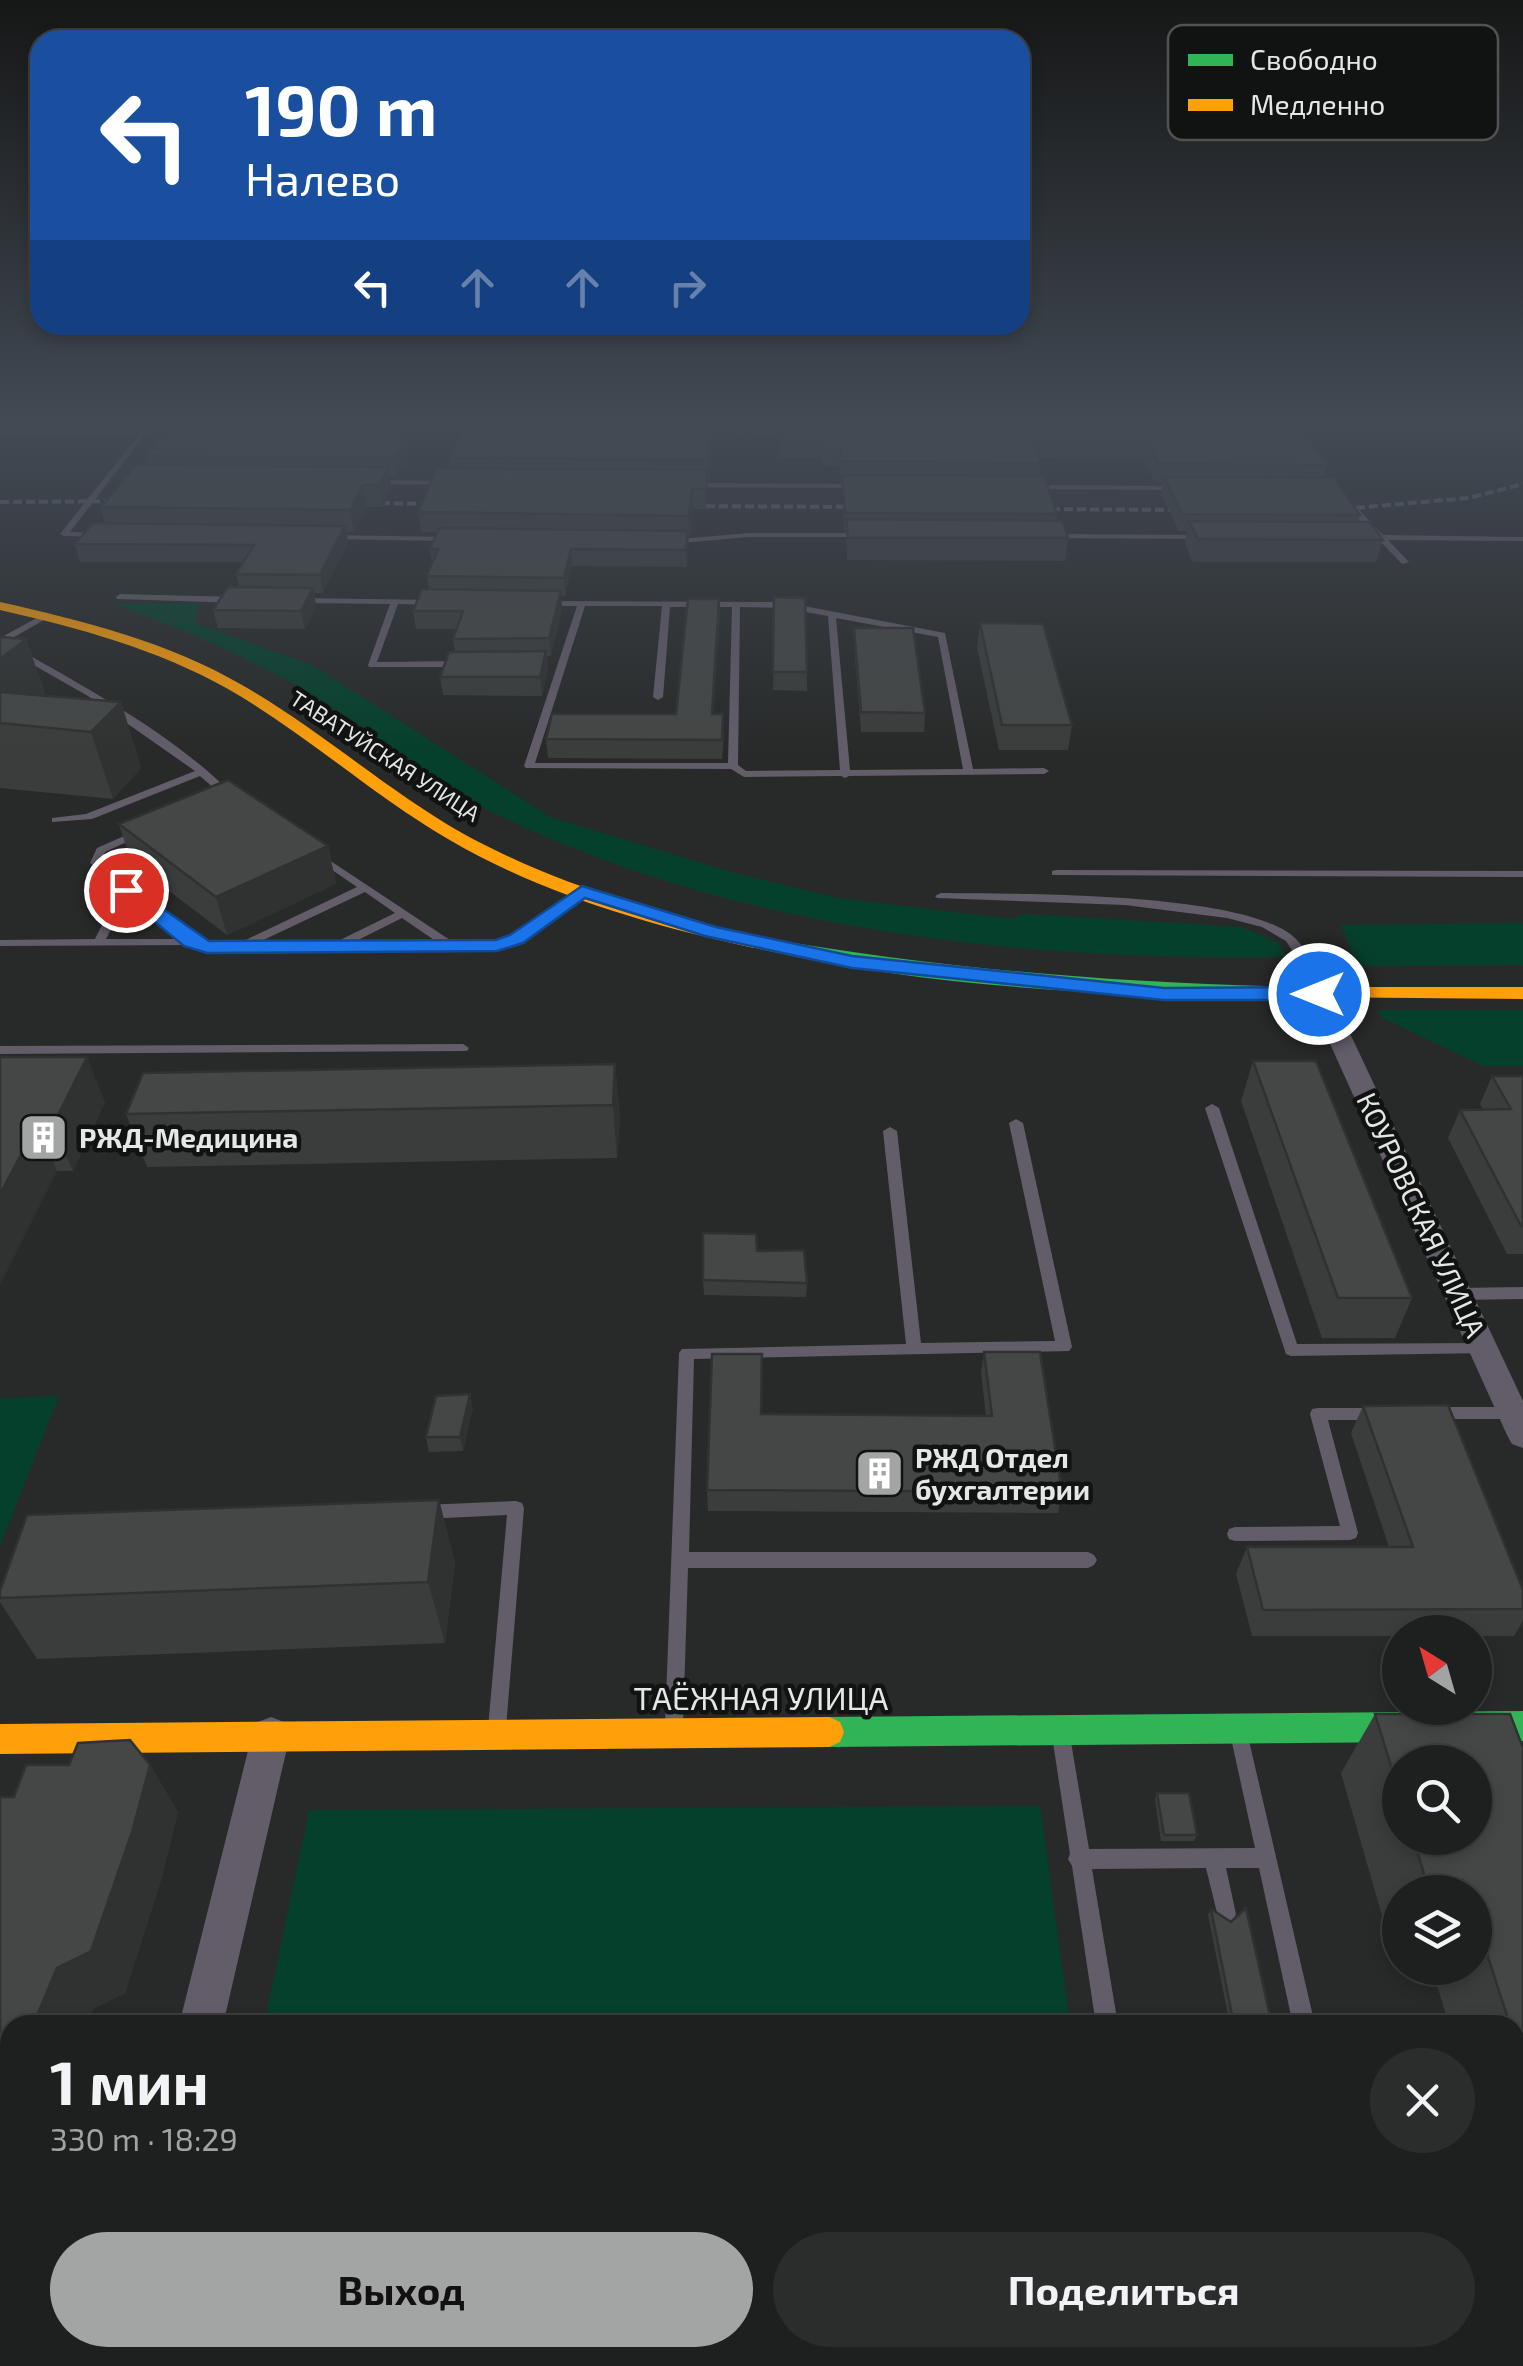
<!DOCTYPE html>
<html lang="ru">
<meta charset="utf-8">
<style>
body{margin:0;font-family:"Exo 2",sans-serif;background:#2b2d2c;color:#f1f3f6;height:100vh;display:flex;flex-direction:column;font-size:38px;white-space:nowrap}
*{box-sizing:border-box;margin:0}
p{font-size:32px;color:#a1a3a4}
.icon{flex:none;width:55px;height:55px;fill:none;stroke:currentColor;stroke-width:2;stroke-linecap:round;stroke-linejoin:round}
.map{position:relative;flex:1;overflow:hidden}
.details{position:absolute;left:0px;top:2015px;width:1525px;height:352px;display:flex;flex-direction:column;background:#1e201f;border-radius:30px 30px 0 0;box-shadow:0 5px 15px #0003,0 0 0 2px #3c3e3d}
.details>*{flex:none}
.guide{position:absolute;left:30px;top:30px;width:1000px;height:305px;border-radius:30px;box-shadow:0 5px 15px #0003,0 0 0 2px #3c3e3d;background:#1a4fa0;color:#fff;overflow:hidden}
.needle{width:65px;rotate:323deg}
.buttons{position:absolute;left:1382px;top:1615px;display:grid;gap:20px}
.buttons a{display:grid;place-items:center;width:110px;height:110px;border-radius:50%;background:#1e201f;box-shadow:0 5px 15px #0003,0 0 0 2px #3c3e3d;font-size:50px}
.pin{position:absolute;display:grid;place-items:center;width:85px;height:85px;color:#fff;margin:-42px;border:5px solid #fff;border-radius:50%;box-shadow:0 2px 10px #0007}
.me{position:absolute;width:110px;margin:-55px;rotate:270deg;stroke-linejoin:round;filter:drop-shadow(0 0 8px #0008)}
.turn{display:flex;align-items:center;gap:35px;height:210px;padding:0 50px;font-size:45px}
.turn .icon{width:130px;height:130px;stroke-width:2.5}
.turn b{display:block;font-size:70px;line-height:85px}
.lanes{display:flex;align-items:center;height:95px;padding:0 50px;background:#0003;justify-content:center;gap:50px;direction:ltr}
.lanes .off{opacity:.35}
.round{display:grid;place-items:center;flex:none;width:105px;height:105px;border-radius:52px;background:#2b2d2c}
.overview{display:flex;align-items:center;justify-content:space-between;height:170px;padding:0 50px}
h1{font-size:60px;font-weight:700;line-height:75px}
.button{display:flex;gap:20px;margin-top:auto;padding:20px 50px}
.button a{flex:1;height:115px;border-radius:60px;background:#a2a5a3;color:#111;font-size:40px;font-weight:700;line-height:115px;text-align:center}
.button a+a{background:#2b2d2c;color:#f1f3f6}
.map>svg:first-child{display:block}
.green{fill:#05402c}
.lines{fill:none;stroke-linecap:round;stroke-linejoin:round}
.lane{fill:#635d6a;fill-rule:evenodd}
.street{fill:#635d6a;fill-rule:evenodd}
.fast{fill:#30b455;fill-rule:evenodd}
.slow{fill:#ff9f0a;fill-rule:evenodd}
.rail{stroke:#68666c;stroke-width:4;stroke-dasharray:9 4;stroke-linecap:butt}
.wall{fill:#3b3d3c;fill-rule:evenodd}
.shaded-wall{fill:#303231}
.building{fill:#454746;stroke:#303231;stroke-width:2.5}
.route{fill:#1a73e8;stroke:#114b97;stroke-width:2.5}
.labels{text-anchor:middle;stroke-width:9;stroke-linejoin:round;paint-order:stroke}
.far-street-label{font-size:22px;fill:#e4e7e5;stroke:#111312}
.poi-label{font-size:28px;font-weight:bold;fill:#e4e7e5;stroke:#111312;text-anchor:start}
.street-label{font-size:28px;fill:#e4e7e5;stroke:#111312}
.near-street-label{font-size:32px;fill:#e4e7e5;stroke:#111312}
.key{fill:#111312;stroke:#505351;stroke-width:2.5}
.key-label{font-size:28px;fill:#e4e7e5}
</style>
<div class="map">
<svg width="1523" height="2366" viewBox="0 0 1523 2366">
<rect width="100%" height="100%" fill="#282a29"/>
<path class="green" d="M199 603 195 623 312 665 550 817 731 872 837 898 1012 919 1024 914 1242 927 1278 943 1287 957C1007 961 708 929 457 794 412 769 371 731 327 704 259 661 189 632 115 604Z
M1523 923V965L1357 966 1341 925Z
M1378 1010H1523V1066H1483L1381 1017Z
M59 1396 0 1546V1398Z
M1040 1806 1070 2025H264L309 1810Z
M404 2358H793V2366H403Z"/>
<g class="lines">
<path class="lane" d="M0 430H144L147 432 70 532 101 533V537H98L64 536 60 534 139 434H0Z
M376 480 450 481 454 483 450 485 373 484V480Z
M691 483 860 484 864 486 860 488 688 487 687 485Z
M1031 485 1180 486 1184 488 1180 490 1028 489V485Z
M1337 493H1343L1383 535 1523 537V541L1388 540 1409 562 1402 564 1379 540 1361 539V535H1374L1337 497Z
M749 533H862L866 535 862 537H749L669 544 665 542 669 540Z
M1049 534 1202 535 1206 537 1202 539 1046 538V534Z
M329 535 453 537 457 539 453 541 326 539 325 537Z
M120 594 239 597 243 600 239 603 117 599 116 597Z
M297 598 437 600 438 602 434 605 398 604 377 662 459 661 463 664 459 667H369L368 665 390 604 300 603 297 602Z
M542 601 783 602 945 633 973 769 1044 768 1049 771 1044 774 849 776 845 778 841 776 744 777 731 769 526 768 524 766 577 606H545L541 603ZM585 606H662L653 697 658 700 663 697 670 607H732L728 763H535ZM740 607 783 608 828 616 840 770 746 771 738 765ZM836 618 938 637 963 769 850 770Z
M44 614 51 616 0 645V638Z
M16 651H22C92 691 178 738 233 795L228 798 224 797 200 776 92 819 52 822V818L86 814 195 771 88 696 16 655Z
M140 829 144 830V834L105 852 101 862 195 940 208 944 239 943 357 887 316 859V855L320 854 453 942H496L513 937 578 889 582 888 588 891 521 941 497 948 207 950 190 945 0 946V940L95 939 120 889 90 863 97 848ZM365 892 395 913 334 943H257ZM128 896 180 939H106ZM402 918 437 942 352 943Z
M1056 870 1523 871V877L1052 875V871Z
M941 893C1013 894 1248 891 1296 939 1310 953 1317 975 1325 993L1323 996H1315L1297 958 1286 941 1262 927 1227 918 1125 905 937 898 935 896Z
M463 1044 469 1048 467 1051 0 1054V1046Z
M1212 1104 1219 1108 1297 1344 1483 1343 1488 1345 1491 1349 1488 1353 1291 1356 1286 1354 1205 1108Z
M1016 1119 1023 1123 1072 1347 1069 1351 694 1359 689 1552H1088L1094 1555 1097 1560 1094 1565 1088 1568H688L683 1726 681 1732 674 1735 667 1732 665 1726 679 1353 682 1349 906 1344 883 1131 890 1127 897 1131 921 1343 1055 1341 1009 1123Z
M1523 1287V1299L1458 1300 1453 1298 1451 1294 1453 1290 1458 1288Z
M1434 1407H1513L1519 1408 1521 1413 1519 1418 1513 1419H1434L1428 1418 1426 1413 1428 1408Z
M1318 1408H1378L1384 1409 1386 1414 1384 1419 1378 1420H1328L1358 1533 1356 1538 1350 1540 1235 1541 1229 1539 1227 1534 1229 1529 1235 1527 1340 1526 1310 1414 1312 1409Z
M516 1501 522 1503 524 1508 506 1728 504 1734 497 1737 490 1734 488 1728 507 1515 424 1519 418 1517 416 1512 418 1507 424 1505Z
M1061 1727 1068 1730 1070 1736 1089 1849 1255 1848 1231 1738 1233 1732 1240 1729 1247 1732 1315 2025H1293L1259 1868H1226L1236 1914 1233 1921 1226 1924 1219 1921 1206 1868 1092 1869 1118 2025H1096L1072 1866 1068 1859 1070 1854 1052 1736 1054 1730Z
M290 2358H314L312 2366H288Z
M1318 2358H1342L1344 2366H1320Z
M1410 2358H1434L1436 2366H1412Z"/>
<path class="street" d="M1319 986 1331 993 1523 1401V1448L1512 1444 1507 1435 1307 993Z
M271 1717 284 1722 290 1735 223 2025H179L252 1735 258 1722Z
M96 2358H146L144 2366H94Z"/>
<path class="fast" d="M754 936C939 969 1123 984 1311 987L1321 993 1311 999C1126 996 928 990 747 946L745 942Z
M1523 1711V1741L829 1747 818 1742 814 1732 818 1722 829 1717Z"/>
<path class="slow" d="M0 602C84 621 168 642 242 685 319 729 385 789 462 833 556 885 657 913 761 938L763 942 754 948C648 925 542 894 448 839 371 794 305 733 228 689 157 649 79 628 0 610Z
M1311 987H1523V999L1304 997 1301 993Z
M829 1717 840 1722 844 1732 840 1742 829 1747 0 1754V1724Z"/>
<path class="rail" d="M394 428 489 429
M684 430 809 431
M0 502 130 501
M355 503 450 504
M680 506 870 507
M1025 509 1195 510
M1330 510 1469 498 1523 484"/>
</g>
<path class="wall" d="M174 424H423L397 476H390L392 488 383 507H367L354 532H346L348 543 323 593H314L316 606 305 629 218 628 213 610 239 587 236 574 243 562H80L75 544 105 523 101 507 148 465 146 456Z
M714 424 709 479H708L706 509H693L690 536H688L687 567 572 566 565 596H561L562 609 551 656H547L548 670 542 696 443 695 440 677 455 652 453 639 457 629H416L413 611 429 589 427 576 432 563 430 549 437 532H421L418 512 451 469 449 458Z
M734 424H1257L1327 465 1324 478 1360 515 1358 522 1383 540 1376 562H1193L1185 544 1187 531H1179L1161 494 1163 482H1155L1144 459 1039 458 1041 463 1039 476 1057 514 1056 520 1068 538 1065 561 847 560 846 530H844L842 480H840L839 466 823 467 822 458H781V427L734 426Z
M774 597 807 672V691L773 690Z
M720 616 713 714 724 734 722 759 548 758 546 739 676 714Z
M980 623 1072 725 1068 750H999L977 647Z
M854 628 925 713 924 732H861L854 646Z
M0 637 26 639 46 696 121 702 141 768 113 799 0 788Z
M119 824 328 846 336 884 227 935 131 862Z
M0 1057 105 1102 73 1171H57Z
M1253 1061 1412 1298 1395 1338H1322L1241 1101Z
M615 1064 620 1118 617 1158 147 1167 126 1114Z
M1492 1076H1523V1254H1507L1448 1138 1460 1110H1483L1480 1104Z
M757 1251 807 1283 806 1297 704 1295 703 1280Z
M984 1352 1062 1492 1058 1513 708 1511 707 1490 762 1414 986 1416 981 1373Z
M1363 1406 1523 1590V1621L1514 1636H1475V1632H1400V1636H1252L1236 1574 1247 1547H1389L1351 1433Z
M473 1408 463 1451 429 1452 426 1437Z
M439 1500 455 1563 445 1643 37 1659 0 1602V1591Z
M1375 1714 1523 1748V2273L1515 2247V2025H1449L1432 1968H1475V1892H1400V1933H1387L1341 1773ZM1400 1762 1475 1838H1400Z
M150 1765 178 1812 162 1877 125 1993 93 2009 87 2025H10V2238L0 2236V1797H14Z
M1157 1793 1197 1835 1194 1841H1161L1155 1799Z
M1211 1909 1272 2025H1230L1208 1915Z"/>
<path class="shaded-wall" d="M412 424H423L397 476 394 458Z
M712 424H714L709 479 708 460Z
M388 467 392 488 383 507 379 485Z
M707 470 708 490 706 509V489Z
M363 485 367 507 354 532 350 510Z
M692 489 693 509 690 536 689 516Z
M345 526 348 543 323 593 320 575Z
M688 531 689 548 687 567 686 550Z
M571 549 572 566 565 596 564 578Z
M313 588 316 606 305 629 301 611Z
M561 591 562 609 551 656 549 638Z
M719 599 720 616 712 734V714Z
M26 639 48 703 0 691V659Z
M546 651 548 670 542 696 540 677Z
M121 702 141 768 113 799 91 732Z
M328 846 336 884 227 935 216 897Z
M87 1057 105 1102 73 1171 53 1125Z
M615 1064 620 1118 617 1158 613 1105Z
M37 1125 57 1171 0 1285V1194Z
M470 1394 473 1408 463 1451 460 1437Z
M439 1500 455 1563 445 1643 428 1582Z
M150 1765 178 1812 162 1877 125 1993 93 2009 87 2025H33L57 1968Z
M10 2180V2232L0 2225V2188Z"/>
<path class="building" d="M174 424H412L394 458 146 456Z
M464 424H712L708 460 449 458Z
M781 424H1257L1259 426H1300L1327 465 1158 464 1147 440H1033L1041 463 841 461 840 448 823 449 822 440H781Z
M136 465 388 467 379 485H363L350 510 101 507Z
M437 468 707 470 706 489H692L689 516 418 512Z
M842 475 1044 476 1057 514 845 513Z
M1164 477 1334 478 1360 515 1182 514Z
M846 519 1062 521 1068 538H848Z
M1189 521 1370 522 1383 540 1198 539Z
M93 523 345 526 320 575 236 574 254 545 75 544Z
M439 528 688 531 686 550 571 549 564 578 427 576 438 549H430Z
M228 587 313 588 301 611 213 610Z
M422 589 561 591 549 638 453 639 463 611H413Z
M774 597 805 598 807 672H773Z
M688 599H719L712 714H723L722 740 546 739 552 714H676Z
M980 623 1043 624 1072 725H1002Z
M854 628H913L925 713 861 712Z
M0 637 26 639 0 659Z
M546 651 540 677H440L449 652Z
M0 692 121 702 91 732 0 723Z
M228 780 328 846 216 897 119 824Z
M0 1057H87L53 1125H37L0 1194Z
M1253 1061H1316L1412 1298H1338Z
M615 1064 613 1105 126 1114 143 1073Z
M1492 1076H1523V1226H1521L1460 1110 1511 1109Z
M703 1233 756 1234 757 1251 804 1250 807 1283 703 1280Z
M984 1352H1040L1062 1492 707 1490 712 1354H762L761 1414 992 1416Z
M470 1394 460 1437H426L436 1396Z
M1448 1405 1523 1590V1609L1263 1610 1247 1547H1413L1363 1406Z
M439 1500 428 1582 0 1598V1591L27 1515Z
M1375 1714H1510L1523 1748V2065L1515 2041V2025H1510L1475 1917V1892H1467L1463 1880H1426L1413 1838H1475V1762H1400V1795Z
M130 1740 150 1765 132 1832 91 1951 57 1968 33 2025H10V2180L0 2188V1797H14L26 1765H69L78 1743Z
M1157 1793H1189L1197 1835H1164Z
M1246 1908 1272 2025H1234L1211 1909 1231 1922Z
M954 2358H1214L1215 2366H954Z"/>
<linearGradient id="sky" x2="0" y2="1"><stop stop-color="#161717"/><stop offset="0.56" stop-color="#424a54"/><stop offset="1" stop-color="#424a54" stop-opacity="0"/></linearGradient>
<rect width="1523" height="755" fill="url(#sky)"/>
<path class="route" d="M582 886 716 927 852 956 1164 988 1319 987 1329 994 1319 1000H1164L852 968 705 936 585 898 523 943 497 951 207 953 184 946 116 890 132 887 209 941 496 940 510 935Z"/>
<defs>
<symbol id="building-square" viewBox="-11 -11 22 22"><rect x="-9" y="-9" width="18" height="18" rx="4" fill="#a2a5a3" stroke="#111312"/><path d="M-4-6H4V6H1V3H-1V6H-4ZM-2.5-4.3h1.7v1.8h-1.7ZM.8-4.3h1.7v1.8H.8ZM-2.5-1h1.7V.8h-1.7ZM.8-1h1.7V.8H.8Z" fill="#fff"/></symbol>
</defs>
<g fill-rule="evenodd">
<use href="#building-square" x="16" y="1110" width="55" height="55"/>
<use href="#building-square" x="852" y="1446" width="55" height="55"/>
</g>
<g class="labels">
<g class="far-street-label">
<text transform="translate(385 756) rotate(33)" y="8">ТАВАТУЙСКАЯ УЛИЦА</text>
</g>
<g class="poi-label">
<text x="79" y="1148">РЖД-Медицина</text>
<text x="915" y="1468">РЖД Отдел<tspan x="915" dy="32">бухгалтерии</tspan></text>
</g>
<g class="street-label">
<text transform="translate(1421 1215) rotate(65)" y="10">КОУРОВСКАЯ УЛИЦА</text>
</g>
<g class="near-street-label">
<text x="761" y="1710">ТАЁЖНАЯ УЛИЦА</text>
</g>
</g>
<rect x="1168" y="25" width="330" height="115" rx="15" class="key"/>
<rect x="1188" y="54" width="45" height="12" fill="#30b455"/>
<rect x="1188" y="99" width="45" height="12" fill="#ff9f0a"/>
<g class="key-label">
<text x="1250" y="70">Свободно</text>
<text x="1250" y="115">Медленно</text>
</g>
</svg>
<div class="buttons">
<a><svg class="needle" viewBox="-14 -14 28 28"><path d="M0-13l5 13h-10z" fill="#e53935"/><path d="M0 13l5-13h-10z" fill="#a1a3a4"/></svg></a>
<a><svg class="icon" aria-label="search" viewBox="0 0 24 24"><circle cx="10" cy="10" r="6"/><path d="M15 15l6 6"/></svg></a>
<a><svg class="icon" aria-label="layers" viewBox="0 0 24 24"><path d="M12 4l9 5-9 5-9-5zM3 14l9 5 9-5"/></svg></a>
</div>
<div class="pin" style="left:126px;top:890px;background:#d93025"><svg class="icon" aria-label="arrive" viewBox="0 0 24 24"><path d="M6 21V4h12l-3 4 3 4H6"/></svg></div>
<svg class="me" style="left:1319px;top:994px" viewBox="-20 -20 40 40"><circle r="17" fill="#1a73e8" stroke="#fff" stroke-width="3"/><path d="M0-11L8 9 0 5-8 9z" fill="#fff"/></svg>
<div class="guide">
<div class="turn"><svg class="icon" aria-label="left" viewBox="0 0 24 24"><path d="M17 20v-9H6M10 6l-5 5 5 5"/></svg><div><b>190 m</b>Налево</div></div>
<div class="lanes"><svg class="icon" aria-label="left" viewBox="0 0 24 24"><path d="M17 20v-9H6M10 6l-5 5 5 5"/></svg><svg class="icon off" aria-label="ahead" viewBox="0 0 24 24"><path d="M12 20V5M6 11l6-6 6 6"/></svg><svg class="icon off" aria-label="ahead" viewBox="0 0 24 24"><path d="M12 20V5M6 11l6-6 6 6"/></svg><svg class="icon off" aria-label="right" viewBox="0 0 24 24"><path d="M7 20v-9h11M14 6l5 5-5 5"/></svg></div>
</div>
<section class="details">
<div class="overview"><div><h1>1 мин</h1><p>330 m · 18:29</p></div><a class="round"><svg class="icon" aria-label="close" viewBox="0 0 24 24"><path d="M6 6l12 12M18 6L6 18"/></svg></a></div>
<div class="button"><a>Выход</a><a>Поделиться</a></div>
</section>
</div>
